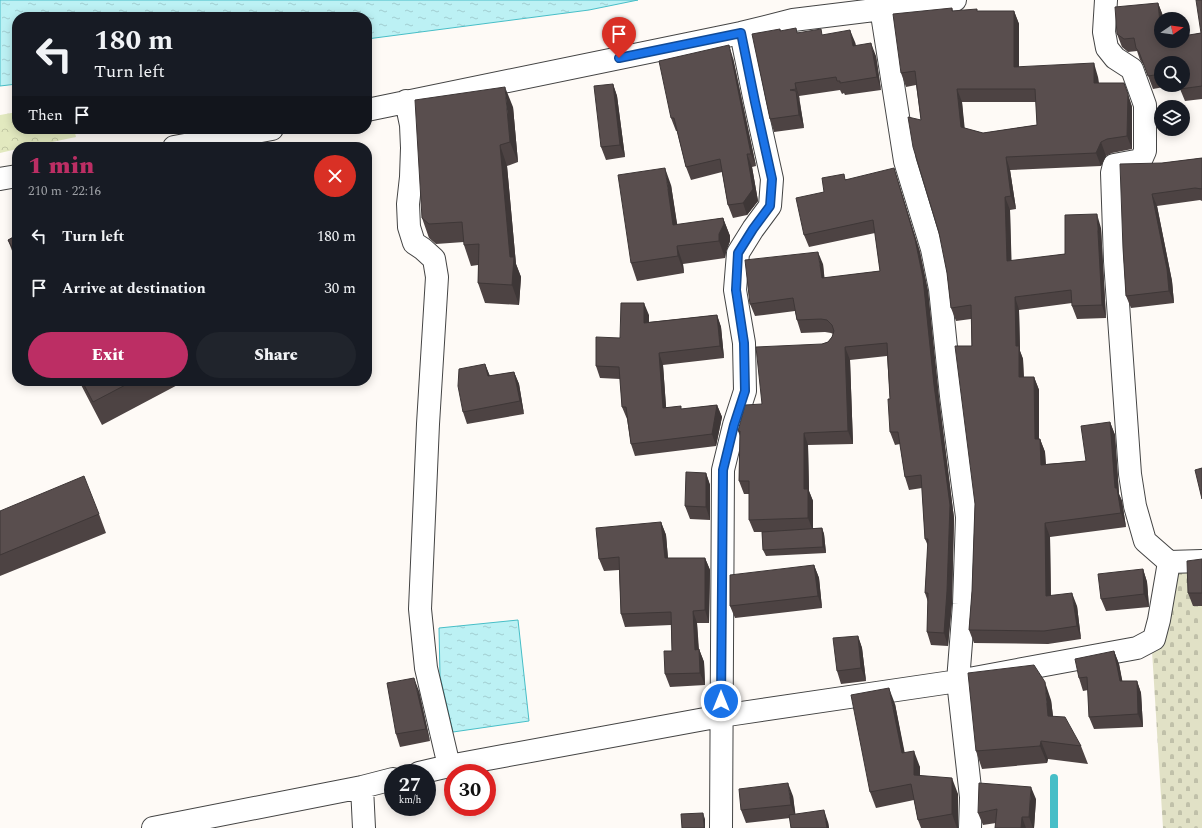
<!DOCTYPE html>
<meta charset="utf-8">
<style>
body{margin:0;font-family:Spectral,serif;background:#20242c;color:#f1f3f6;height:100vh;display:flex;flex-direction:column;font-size:15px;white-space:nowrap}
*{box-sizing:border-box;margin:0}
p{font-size:13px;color:#9ea1a6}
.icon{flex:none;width:22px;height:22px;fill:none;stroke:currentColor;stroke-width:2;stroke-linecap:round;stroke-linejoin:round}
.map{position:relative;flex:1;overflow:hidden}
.drawer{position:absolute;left:12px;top:142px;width:360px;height:244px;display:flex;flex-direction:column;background:#171b24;border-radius:16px;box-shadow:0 2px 10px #0003}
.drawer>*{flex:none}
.banner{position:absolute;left:12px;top:12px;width:360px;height:122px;border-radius:16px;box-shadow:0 2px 10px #0003;background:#171b24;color:#f1f3f6;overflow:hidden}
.needle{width:26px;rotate:77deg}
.controls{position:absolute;left:1154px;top:12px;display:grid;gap:8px}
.controls a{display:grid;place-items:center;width:36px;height:36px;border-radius:50%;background:#171b24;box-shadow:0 2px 10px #0003;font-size:20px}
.speed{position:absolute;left:384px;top:764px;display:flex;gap:8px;font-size:20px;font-weight:700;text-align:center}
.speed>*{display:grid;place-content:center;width:52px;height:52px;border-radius:50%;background:#171b24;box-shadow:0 2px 10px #0003;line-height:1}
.speed small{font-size:10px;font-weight:400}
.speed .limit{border:6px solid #d22;background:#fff;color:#111}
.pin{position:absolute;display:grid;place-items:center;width:34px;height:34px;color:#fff;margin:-41px -17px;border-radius:50% 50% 50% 0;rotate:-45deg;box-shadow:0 0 4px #0007}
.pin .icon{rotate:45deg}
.me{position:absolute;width:44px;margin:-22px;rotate:0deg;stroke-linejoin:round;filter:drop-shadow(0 0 3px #0008)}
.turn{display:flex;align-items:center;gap:14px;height:84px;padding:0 16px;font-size:18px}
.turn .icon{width:52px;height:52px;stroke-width:2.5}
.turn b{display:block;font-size:28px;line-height:34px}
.then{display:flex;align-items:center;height:38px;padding:0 16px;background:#0003;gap:8px;font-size:15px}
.round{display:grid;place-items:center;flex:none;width:42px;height:42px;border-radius:21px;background:#20242c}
.summary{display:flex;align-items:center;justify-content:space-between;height:68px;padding:0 16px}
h1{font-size:24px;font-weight:800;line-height:30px;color:#bc2e64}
.primary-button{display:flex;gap:8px;margin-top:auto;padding:8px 16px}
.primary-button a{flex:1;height:46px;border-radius:24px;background:#bc2e64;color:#fff;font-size:16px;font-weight:800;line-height:46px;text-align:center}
.primary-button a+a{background:#20242c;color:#f1f3f6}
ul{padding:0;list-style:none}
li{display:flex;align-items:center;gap:12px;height:52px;padding:0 16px}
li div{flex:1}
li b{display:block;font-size:15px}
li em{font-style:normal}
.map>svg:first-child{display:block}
.cemetery{fill:url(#cemetery-stones)}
.park{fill:url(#park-crowns)}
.water{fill:url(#water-ripples);stroke:#47bec7}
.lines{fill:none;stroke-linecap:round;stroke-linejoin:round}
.stream{stroke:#47bec7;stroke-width:8}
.minor-casing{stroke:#444;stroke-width:24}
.minor{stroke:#fff;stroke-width:22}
.wall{fill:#4d4343;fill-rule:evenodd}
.shaded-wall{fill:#3e3737}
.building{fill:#594e4e;stroke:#3e3737;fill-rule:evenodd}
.route-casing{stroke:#114b97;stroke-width:10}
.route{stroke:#1a73e8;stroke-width:7}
</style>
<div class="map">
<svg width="1202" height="828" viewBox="0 0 1202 828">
<defs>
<pattern id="cemetery-stones" width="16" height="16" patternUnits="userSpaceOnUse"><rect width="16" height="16" fill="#e1e1c6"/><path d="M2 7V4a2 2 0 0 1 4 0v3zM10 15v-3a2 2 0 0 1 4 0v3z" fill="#c0c0a9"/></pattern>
<pattern id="park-crowns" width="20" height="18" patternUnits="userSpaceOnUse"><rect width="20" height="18" fill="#e2e9bf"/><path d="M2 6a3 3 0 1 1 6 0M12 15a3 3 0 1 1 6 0" fill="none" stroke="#c1c7a3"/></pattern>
<pattern id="water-ripples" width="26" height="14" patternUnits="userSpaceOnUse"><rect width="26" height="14" fill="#bcf1f4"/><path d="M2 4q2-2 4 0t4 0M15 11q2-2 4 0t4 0" fill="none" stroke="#a1ced0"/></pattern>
</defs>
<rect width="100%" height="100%" fill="#fefaf6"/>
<path class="cemetery" d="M1202 565V828H1163L1152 651 1178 567Z"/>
<path class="park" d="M17 112V129H74L76 137 28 147H17V149L0 153V115Z"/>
<path class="water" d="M0 0H638L589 10 367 39V17H17V84L0 86Z
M518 620 529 721 453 732 440 676 439 628Z"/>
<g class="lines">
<path class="stream" d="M1054 828V778"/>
<defs>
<path id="minor" d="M1106 0 1104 32 1107 48 1115 58 1132 69 1145 105V151L1141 160 1114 165 1112 173 1115 261 1130 474 1135 506 1145 541 1169 562
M881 8 905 161 932 249 940 289 951 396 967 517 964 604 958 681 971 797 970 828
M406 101 411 125 412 148 411 177 408 204 409 227 414 243 423 249 434 259 437 277 428 424 420 609 426 668 449 766
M367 110 741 33 793 20 955 0
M174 147 272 129
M0 179 17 176
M419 773 449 766 721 716 958 681 1137 648 1154 639 1159 620 1169 562 1202 561
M362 787 364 828
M153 828 362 787 393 779
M721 828 723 470 734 425 745 391 744 343 735 290 738 253 753 229 770 206 772 179 755 102 741 33"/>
</defs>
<use href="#minor" class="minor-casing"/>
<use href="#minor" class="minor"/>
</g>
<path class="wall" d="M1202 0V99L1185 101 1180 89 1183 63H1161V85H1175L1153 89 1144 65 1140 60 1137 51 1128 52 1122 47 1117 34 1158 3 1163 16 1161 41 1201 33Z
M952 8 953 11H1014L1019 24V67L1098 77 1099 83H1124L1132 107V149L1112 153 1106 156 1101 166 1010 170 1016 209 1010 210 1011 261 1065 254 1101 228 1106 318 1077 319 1072 306V303L1019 310 1020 351 1023 359 1024 377H1034L1039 390V439H1040L1045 452 1046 464 1086 461 1110 422 1115 435 1119 494 1122 501 1126 527 1050 537 1051 596 1077 606 1081 639 1048 644 974 643 969 630 972 591 975 504 971 319 956 321 951 308 947 273 921 120 916 85 906 87 901 73ZM962 102H1036L1037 125 983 133 964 128Z
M780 29 781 31 823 35 855 42 856 46 876 56 881 90 845 95 844 93 842 94 840 90 799 96 804 128 774 132 770 119Z
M733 58 756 166 752 167 758 201 747 215 733 218 728 205 722 172 691 180 686 167 677 131H676L671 118Z
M613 84 617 96 625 157 606 160 601 147Z
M513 107 518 162 507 166 516 264 521 277 519 305 485 303 478 283V265L471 266 464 245V242L436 244 429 238 422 218Z
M1202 158V201L1200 200 1157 206 1172 281 1174 303 1131 308 1126 296 1123 248 1162 163Z
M846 179 898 181 920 252 928 291 939 398 954 518 952 603 948 646 931 645 927 632 928 602 925 593 928 546 925 539 922 488 909 490 905 477 900 444 895 445 890 432V399L887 356 850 360 853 444 808 445 809 491 813 501V528H822L824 534 826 553 766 556 763 550 762 532H754L749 520V494H744L739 481 740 436 738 431 762 404 822 344 828 342 832 337 833 334 831 333 825 332 801 333 797 320 795 311 755 316 750 304 823 264 824 278 880 271 875 233 809 247 804 235 824 192Z
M671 185 677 225 723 218 730 236V241L726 252 725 258 683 264 684 273 637 281 631 263Z
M17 235V264L8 240Z
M649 315V322L717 315 721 327 724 358 663 365 666 407 682 409 717 405 722 417 716 446 635 456 631 444 627 419 622 407 620 379 600 378 596 366 620 338Z
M485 364 490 376 514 372 519 384 524 414 467 424 463 412Z
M79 381H185L102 425Z
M706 473 710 485V520L690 519 685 506Z
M0 511 99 514 106 533 0 576Z
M661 522 666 535 668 558H705L710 570 709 623H697L699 649 704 662 705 685 670 687 665 674 672 651 671 625 625 627 621 614 619 570 604 571 599 559Z
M1202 559V606H1193L1188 593Z
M814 565 819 578 822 608 735 618 730 606Z
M1143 569 1147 582 1149 607 1106 611 1101 599Z
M858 636 862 648 866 681 841 684 837 671Z
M1114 651 1119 664 1122 681H1137L1141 693 1143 727 1094 729 1089 717 1088 690 1083 691 1079 678Z
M419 691 430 741 400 747 396 734Z
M1051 700 1053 716 1081 746 1088 764 1048 759 1047 763 982 769 976 751Z
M895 704 904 752 920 767V775L958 794V828H921L918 820 914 800 876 808 870 792Z
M793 796 795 814 828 822 829 828H791L790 818 746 823 741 810Z
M1036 799 1034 828H995L996 823 983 825 978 813Z"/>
<path class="shaded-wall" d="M1158 3 1163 16V19H1161V32Z
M1014 11 1019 24V80L1014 67Z
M850 30 855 42 858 59 853 46Z
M871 43 876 56 881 90 877 77Z
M729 45 733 58 756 166 751 154Z
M1094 63 1098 77 1099 97 1094 83Z
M795 83 799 96 800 102 796 89Z
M613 84 617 96 625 157 620 145Z
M505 87 513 107 518 162 510 142Z
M957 89 962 102 966 140 961 127Z
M796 91 800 104 804 128 799 115Z
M1128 94 1132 107V149L1127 136Z
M1101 142 1106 156 1101 166 1096 153Z
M500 145 507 166 516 264 521 277 519 305 512 285Z
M747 154 752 167 758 201 747 215 743 203Z
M1006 157 1010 170 1016 209 1011 196Z
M665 168 671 185 680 242 673 225Z
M894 168 898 181 920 252 928 291 939 398 954 518 952 603 948 646 944 633Z
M1152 194 1157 206 1172 281 1174 303 1169 291Z
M1005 197 1010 210 1012 275 1007 261Z
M1097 214 1101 228 1106 318 1102 305Z
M723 218 730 236V241L726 252 725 258 719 241V234Z
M677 246 683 264 684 273 678 256Z
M818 252 823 264 826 291 822 278Z
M1015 297 1019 310 1020 351 1023 359 1024 390 1019 377 1016 346Z
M644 303 649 315V335L644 323Z
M717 315 721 327 724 358 720 346Z
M845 347 850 360 853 444 848 431Z
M659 353 663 365 667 420 663 408Z
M485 364 490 377 488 376Z
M514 372 519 384 524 414 520 401Z
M1034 377 1039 390V452L1035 439Z
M717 405 722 417 716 446 712 434Z
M1110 422 1115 435 1119 494 1122 501 1126 527 1121 513 1115 488Z
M804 433 808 445 809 491 813 501V531L808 518 804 489Z
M1040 439 1045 452 1046 478 1041 465Z
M706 473 710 485V520L706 507Z
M661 522 666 535 669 571 665 558Z
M1045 523 1050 537 1051 610 1046 596Z
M822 528 824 534 826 553 823 547Z
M705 558 710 570 709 623 705 610Z
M814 565 819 578 822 608 818 596Z
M1143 569 1147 582 1149 607 1144 594Z
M1072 593 1077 606 1081 639 1077 626Z
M693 611 697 623 699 662 695 650Z
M858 636 862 648 866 681 861 668Z
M699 649 704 662 705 685 700 673Z
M1114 651 1119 664 1125 694 1120 681Z
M414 678 419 691 430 741 426 729Z
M1137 681 1141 693 1143 727 1138 714Z
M1045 682 1051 700 1055 733 1048 716Z
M889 688 895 704 908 769 902 753Z
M1041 741 1048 759 1047 763 1040 746Z
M914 751 920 767V791L914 775Z
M952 778 958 794V828H957L952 814Z
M788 783 793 796 796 818 791 805Z
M1031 787 1036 799 1034 828H1033L1029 817Z
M824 810 828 822 829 828H827Z
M703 813 705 819V828H704Z
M1022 817 1026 828H1021Z"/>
<path class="building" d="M1196 0H1202V86L1180 89V85H1183V63H1161V74L1148 76 1139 52 1136 48 1134 38 1124 39 1117 34 1115 7 1158 3 1161 32V41H1183V36L1201 33Z
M952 8V11L977 9V11H1014V67L1094 63V83H1124L1128 94 1127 136 1107 139 1101 142 1096 153 1006 157 1011 196 1005 197 1007 261 1065 254V215L1097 214 1102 305 1072 306 1071 290 1015 297 1016 346H1019V377H1034L1035 439H1040L1041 465 1086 461 1081 426 1110 422 1115 488H1117L1121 513 1045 523 1046 596 1072 593 1077 626 1044 631 969 630 972 591 975 504 955 346H972L971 305 951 308 947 273 939 233 913 147 908 117 921 120 915 71 901 73 893 14ZM957 89H1035L1037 125 983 133 961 127Z
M796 28 797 33 821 29 822 35 850 30 853 46 871 43 877 77 840 83V81H837L836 77 795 83 796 89 790 90 796 91 799 115 770 119 752 34 780 29V31Z
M729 45 751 154H747L753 189 743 203 728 205 720 159 686 167 674 118H671L659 61Z
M613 84 620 145 601 147 594 86Z
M505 87 510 142 500 145 510 257H514L512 285 478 283 479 244 464 245 462 222 429 224 422 218 415 100Z
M1202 158V189L1195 188 1152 194 1167 269 1169 291 1126 296 1123 248 1120 164 1162 163Z
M665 168 673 225 723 218 724 224 719 234V241L677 246 678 256 631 263 618 175Z
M894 168 915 239 923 278 934 385 950 505 947 591 944 633 927 632 928 593H925L928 539H925L921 475 905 477 898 432H890L888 399H890L887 343 845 347 848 431 804 433V489H808V518L749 520V481H739L740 431H738L745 405 762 404 756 347 822 344 828 342 832 337 834 331 832 325 827 320 821 319 797 320 793 298 750 304 745 260 818 252 822 278 880 271 873 220 804 235 796 198 824 192 822 178 844 174 845 180Z
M17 235V257L8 240Z
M621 303H644V323L717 315 720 346 659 353 663 408 681 406V409L717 405 712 434 631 444 626 407H622L619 367 596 366V337L620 338Z
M485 364 488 376 514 372 520 401 463 412 458 386 459 369Z
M82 381H133L93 402Z
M1202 468V499L1195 470Z
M686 472 706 473V507L685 506Z
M84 476 99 514 0 555V511Z
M661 522 665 558H705V610L693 611 695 650 699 649 700 673 665 674 664 651H672L671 612 621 614 619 557 599 559 596 528Z
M822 528 823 547 763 550 762 532Z
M1202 559V593H1188L1187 561Z
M814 565 818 596 730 606V575Z
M1143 569 1144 594 1101 599 1098 574Z
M858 636 861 668 837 671 833 638Z
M1114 651 1120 681H1137L1138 714 1089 717 1087 677 1079 678 1075 659Z
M1034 665 1045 682 1048 716 1065 717 1081 746 1041 741 1040 746 976 751 968 673Z
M414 678 426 729 396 734 387 683Z
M889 688 902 753 914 751V775L952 778V814L918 820 911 784 870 792 851 695Z
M788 783 791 805 741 810 739 789Z
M979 783 1031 787 1029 817H1022L1021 828H995L997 809 978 813Z
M824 810 827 828H791L789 815Z
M703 813 704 828H682L681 814Z"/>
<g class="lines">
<defs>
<path id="route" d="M619 58 741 33 755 102 772 179 770 206 753 229 738 253 736 290 744 343 745 391 734 425 723 470 721 701"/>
</defs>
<use href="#route" class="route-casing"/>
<use href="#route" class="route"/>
</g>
</svg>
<div class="controls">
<a><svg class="needle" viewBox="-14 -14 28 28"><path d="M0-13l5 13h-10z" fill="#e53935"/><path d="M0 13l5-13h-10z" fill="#9ea1a6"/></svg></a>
<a><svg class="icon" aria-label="search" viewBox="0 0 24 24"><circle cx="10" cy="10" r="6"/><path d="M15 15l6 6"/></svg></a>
<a><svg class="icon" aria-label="layers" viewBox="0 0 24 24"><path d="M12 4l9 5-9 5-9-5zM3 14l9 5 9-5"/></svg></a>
</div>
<div class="speed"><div>27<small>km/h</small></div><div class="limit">30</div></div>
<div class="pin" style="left:619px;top:58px;background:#d93025"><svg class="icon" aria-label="arrive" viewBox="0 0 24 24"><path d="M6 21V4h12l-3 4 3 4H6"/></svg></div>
<svg class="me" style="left:721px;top:701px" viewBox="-20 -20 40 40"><circle r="17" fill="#1a73e8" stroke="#fff" stroke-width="3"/><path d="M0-11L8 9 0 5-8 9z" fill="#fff"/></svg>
<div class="banner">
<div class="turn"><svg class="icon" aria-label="left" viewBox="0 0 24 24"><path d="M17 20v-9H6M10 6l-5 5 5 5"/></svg><div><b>180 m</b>Turn left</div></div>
<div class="then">Then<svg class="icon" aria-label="arrive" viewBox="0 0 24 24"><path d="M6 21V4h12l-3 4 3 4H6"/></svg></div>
</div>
<section class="drawer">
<div class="summary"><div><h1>1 min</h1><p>210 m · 22:16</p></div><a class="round" style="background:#d93025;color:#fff"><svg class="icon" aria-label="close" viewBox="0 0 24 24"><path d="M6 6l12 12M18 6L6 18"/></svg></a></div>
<ul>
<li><svg class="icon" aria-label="left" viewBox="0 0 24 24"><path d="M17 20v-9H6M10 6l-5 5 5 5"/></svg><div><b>Turn left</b></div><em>180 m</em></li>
<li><svg class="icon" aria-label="arrive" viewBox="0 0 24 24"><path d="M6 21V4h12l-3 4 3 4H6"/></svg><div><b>Arrive at destination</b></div><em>30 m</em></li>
</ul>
<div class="primary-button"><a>Exit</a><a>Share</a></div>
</section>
</div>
